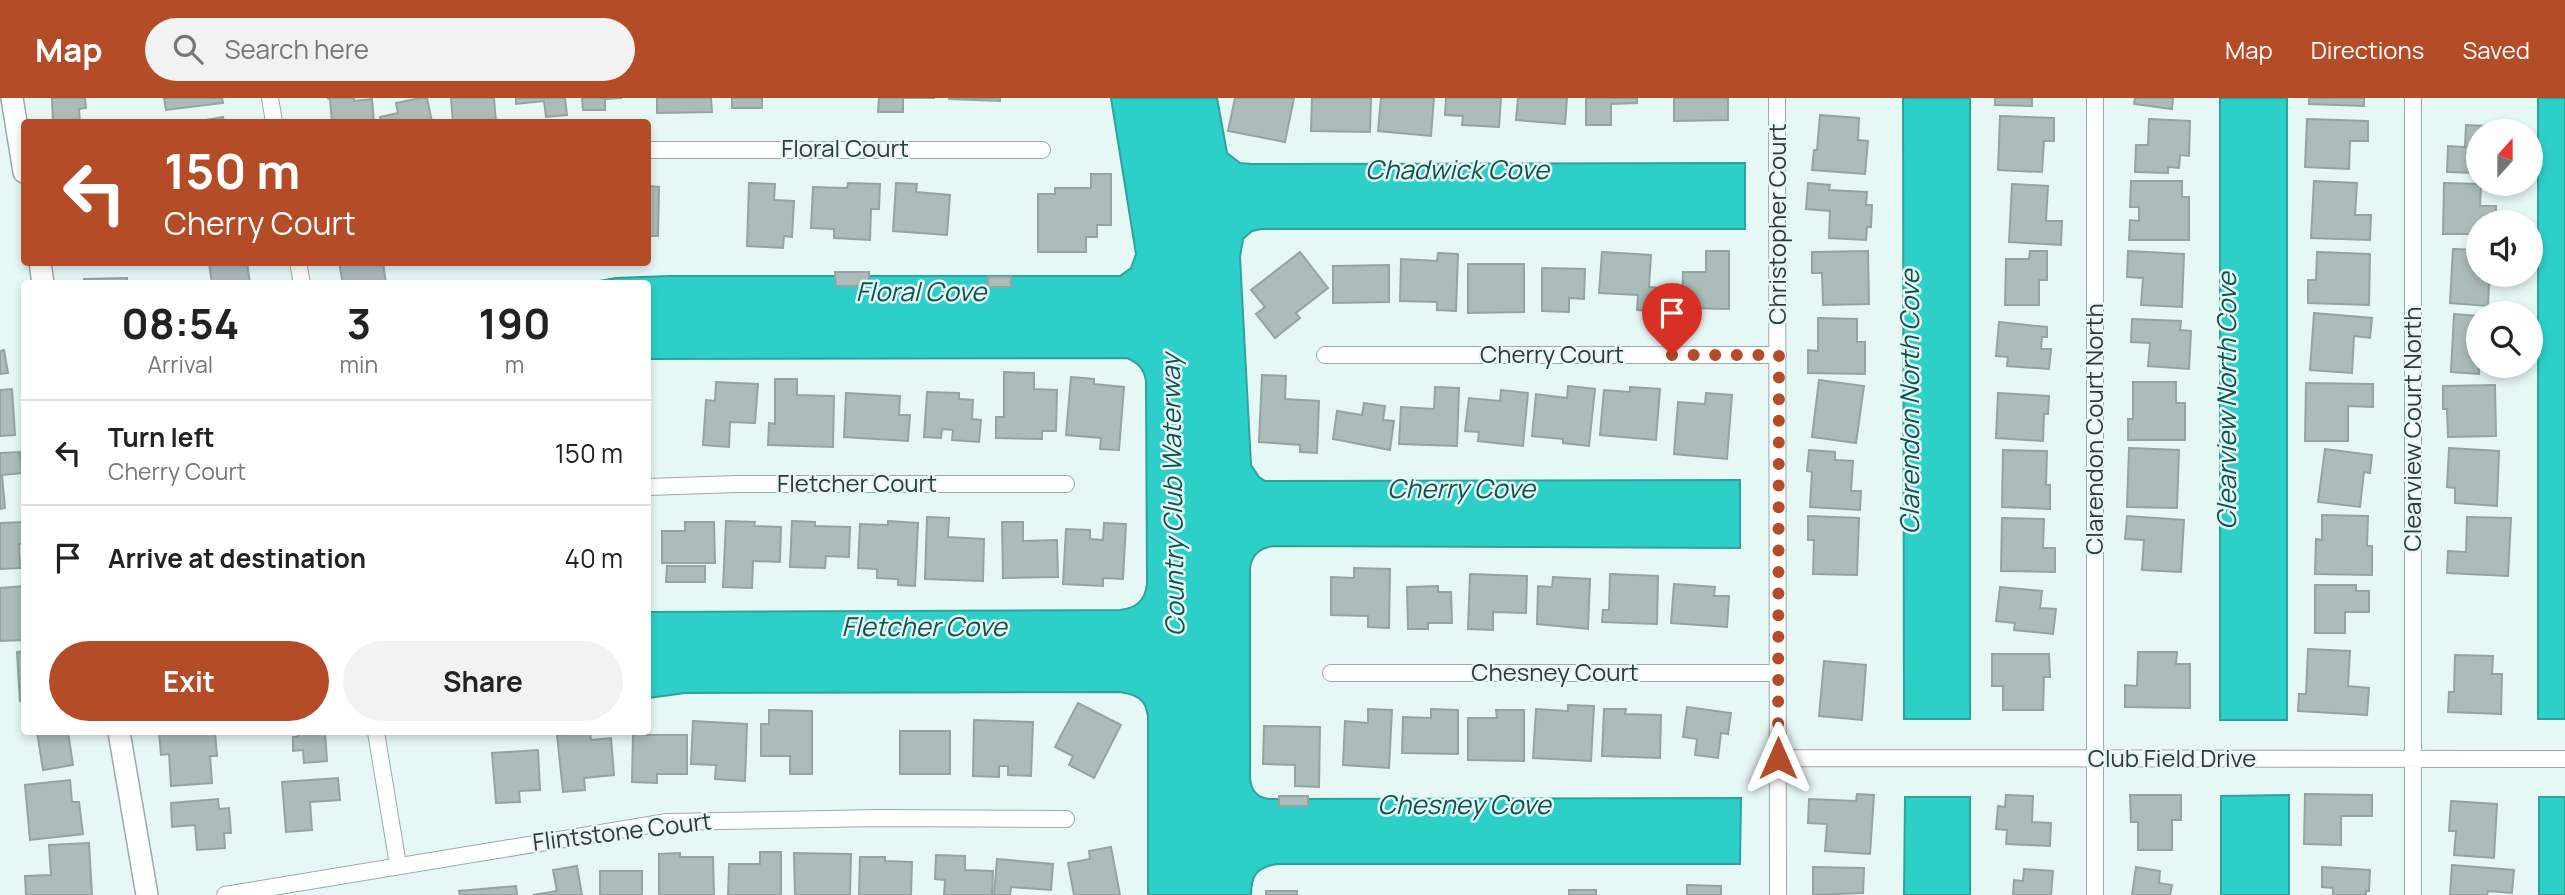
<!DOCTYPE html>
<style>
body{margin:0;font-family:Manrope,sans-serif;background:#f2f2f2;color:#222;height:100vh;display:flex;flex-direction:column;font-size:26px;white-space:nowrap}
*{box-sizing:border-box;margin:0}
p{font-size:23px;color:#767676}
.icon{flex:none;width:38px;height:38px;fill:none;stroke:currentColor;stroke-width:2;stroke-linecap:round;stroke-linejoin:round}
.map{position:relative;flex:1;overflow:hidden}
.drawer{position:absolute;left:21px;top:182px;width:630px;height:455px;display:flex;flex-direction:column;background:#fff;border-radius:7px;box-shadow:0 4px 10px #0003}
.drawer>*{flex:none}
.guide{position:absolute;left:21px;top:21px;width:630px;height:147px;border-radius:7px;box-shadow:0 4px 10px #0003;background:#b34c27;color:#fff;overflow:hidden}
.needle{width:46px;rotate:21deg}
.buttons{position:absolute;left:2466px;top:21px;display:grid;gap:14px}
.buttons a{display:grid;place-items:center;width:77px;height:77px;border-radius:50%;background:#fff;box-shadow:0 4px 10px #0003;font-size:35px}
.pin{position:absolute;display:grid;place-items:center;width:60px;height:60px;color:#fff;margin:-72px -30px;border-radius:50% 50% 50% 0;rotate:-45deg;box-shadow:0 0 7px #0007}
.pin .icon{rotate:45deg}
.me{position:absolute;width:77px;margin:-38px;rotate:0deg;stroke-linejoin:round;filter:drop-shadow(0 0 5px #0008)}
.turn{display:flex;align-items:center;gap:24px;height:147px;padding:0 28px;font-size:32px}
.turn .icon{width:91px;height:91px;stroke-width:2.5}
.turn b{display:block;font-size:49px;line-height:60px}
.eta{display:flex;justify-content:space-evenly;align-items:center;height:119px;text-align:center}
.eta b{font-size:42px;font-weight:700;line-height:49px}
.cta{display:flex;gap:14px;margin-top:auto;padding:14px 28px}
.cta a{flex:1;height:80px;border-radius:42px;background:#b34c27;color:#fff;font-size:28px;font-weight:700;line-height:80px;text-align:center}
.cta a+a{background:#f2f2f2;color:#222}
ul{padding:0;list-style:none}
li{display:flex;align-items:center;gap:21px;height:105px;padding:0 28px;border-top:2px solid #e0e0e0}
li div{flex:1}
li b{display:block;font-size:26px}
li em{font-style:normal}
header{display:flex;align-items:center;gap:42px;box-sizing:border-box;height:98px;padding:0 35px;background:#b34c27;color:#fff}
header strong{font-size:33px}
nav{display:flex;gap:38px;margin-inline-start:auto;font-size:24px}
.search{width:490px;height:63px;background:#f2f2f2;display:flex;align-items:center;gap:18px;box-sizing:border-box;padding:0 24px;border-radius:38px;color:#767676;font-size:26px}
.map>svg:first-child{display:block}
.water{fill:#2dd0c8;stroke:#2ea29c;stroke-width:2}
.building{fill:#abbcba;stroke:#93a4a2;stroke-width:2}
.lines{fill:none;stroke-linecap:round;stroke-linejoin:round}
.minor-casing{stroke:#99aaa9;stroke-width:18}
.tertiary-casing{stroke:#99aaa9;stroke-width:24}
.minor{stroke:#fff;stroke-width:16}
.tertiary{stroke:#fff;stroke-width:21}
.route{stroke:#b34c27;stroke-width:12;stroke-dasharray:0 21.6}
.labels{text-anchor:middle;stroke-width:5;stroke-linejoin:round;paint-order:stroke}
.street-label{font-size:24px;fill:#313837;stroke:#e6f8f6}
.water-label{font-size:26px;font-style:italic;fill:#0f514d;stroke:#e6f8f6}
</style>
<header>
<strong>Map</strong>
<div class="search"><svg class="icon" aria-label="search" viewBox="0 0 24 24"><circle cx="10" cy="10" r="6"/><path d="M15 15l6 6"/></svg>Search here</div>
<nav><a>Map</a><a>Directions</a><a>Saved</a></nav>
</header>
<div class="map">
<svg width="2565" height="797" viewBox="0 0 2565 797">
<rect width="100%" height="100%" fill="#e6f8f6"/>
<path class="water" d="M1111 0H1217L1227 55 1240 65 1251 66 1745 65V131H1261L1252 133 1243 141 1240 159 1251 367 1259 379 1265 383 1740 382V450L1274 448C1260 450 1252 456 1250 470V680C1251 693 1257 700 1270 701L1741 700 1740 766H1277C1257 769 1251 777 1251 797H1148V619C1146 601 1138 597 1120 594L685 595 648 600V514L1120 512C1136 510 1145 503 1147 486L1146 283C1144 270 1138 265 1127 260L648 261V186H583L616 180 669 178H1120L1131 170 1136 156Z
M1903 0H1970V621H1904Z
M2220 0H2287V622H2220Z
M2538 0H2565V621H2538Z
M2289 697V797H2221V698Z
M1905 699H1970V797H1904Z
M2539 699H2565V797H2539Z"/>
<path class="building" d="M52 0H85L86 10 79 11 80 24H53Z
M164 0H222L223 5 166 12Z
M327 0H354V3L372 1 374 24H332L330 1Z
M420 0H427L432 24H381L380 19 398 15 396 5Z
M451 0H494L496 24H453Z
M516 0H565L567 17 546 19 544 3 516 6Z
M582 0H622L605 1V12H583Z
M657 0H711L712 14 657 15Z
M732 0H762V10H732Z
M879 0H935H903V14H878Z
M949 0H1000V3L949 1Z
M1235 0H1294L1285 44 1228 33Z
M1312 0H1371L1370 34 1311 33Z
M1381 0H1434L1431 38 1378 33Z
M1446 0H1501L1499 29 1462 27 1463 18 1445 17Z
M1518 0H1567L1565 26 1516 22Z
M1586 0H1637V5L1611 6V27H1586Z
M1674 0H1728V22L1674 23Z
M1995 0H2032V8L1995 7Z
M2135 0H2173L2172 11 2134 6Z
M2309 0H2364V8L2309 6Z
M1820 17 1859 20 1858 42 1868 43 1865 76 1812 72 1814 52H1817Z
M2000 18 2054 20V43H2044L2042 74 1998 72Z
M223 19 224 24H195Z
M2149 21 2190 23 2189 58 2180 57 2179 70 2168 69V75L2135 74 2136 47H2148Z
M2307 21 2368 23V43H2350L2349 71 2305 69Z
M2466 27 2511 29V33H2478V75L2447 74 2448 48 2465 49Z
M1091 76H1111V127H1097V139H1086V154H1038V96H1055V90H1091Z
M2131 83H2182V99H2189V142H2129L2130 122 2139 123V109H2130Z
M2314 83 2357 85 2355 117H2371L2370 142 2311 140Z
M749 85 775 86 774 102 794 103 792 139 784 138 783 150 747 148Z
M848 85 880 86 879 111H871L870 142 834 140V131L811 130 813 89 847 90Z
M896 85 917 86 916 94 950 97 947 137 893 133Z
M1808 85 1830 87 1829 92 1867 94 1866 107H1872L1871 129H1867L1866 142 1829 140 1830 113 1806 111Z
M2444 85 2481 86 2480 108H2496V124H2478V136H2443Z
M2012 86 2048 88 2046 123H2062L2061 147 2009 144Z
M648 88 659 89 658 138H648Z
M2453 151 2478 152V177H2499L2498 186 2489 185 2488 208 2450 205Z
M1706 153H1729V211L1682 210 1683 174H1706Z
M1868 153 1869 206 1823 207 1822 175H1812V154Z
M2030 153H2047V182H2039V207H2005L2006 161H2029Z
M2128 153 2184 156 2182 209 2141 207 2143 180 2127 179Z
M1300 154 1328 190 1296 215 1300 220 1275 240 1256 216 1265 209 1251 192Z
M1602 154 1651 157 1649 189 1661 190 1659 214 1637 212 1638 197 1599 195Z
M2317 154 2370 156 2369 207 2308 205V182H2316Z
M1438 155 1458 156 1456 213 1437 212V204L1400 203 1401 161 1437 163Z
M247 164 250 186H212L209 165Z
M339 164H383L386 186H363L362 183 343 186Z
M1468 166H1524V214L1468 215Z
M1389 167V204L1333 205V168Z
M1542 170 1585 171 1584 201 1569 200V214L1542 213Z
M835 174H869V188H836Z
M988 179H1011V189H988Z
M127 180V186H84V181Z
M2314 215 2372 220 2370 240 2354 238 2352 275 2310 272Z
M2454 216 2478 218 2479 276 2451 274Z
M1818 220 1857 221V244H1865V276L1808 275V252L1818 253Z
M2132 221 2181 223 2180 232 2191 233 2189 271 2148 268 2150 245 2131 244Z
M1999 224 2047 229V239H2042L2041 251H2051L2049 271 2007 268 2008 259 1996 258Z
M4 252 8 275 0 276V253Z
M1004 274 1034 275V291L1057 292 1056 333H1042V341L996 340V319H1004Z
M1262 277 1286 278 1285 301 1319 303 1317 355 1300 354V347L1259 344Z
M1071 279 1094 281V286L1124 289 1119 352 1100 351 1101 340 1066 337Z
M775 281H797V297L834 298 833 349 768 347 769 325 775 326Z
M1819 282 1864 288 1856 345 1812 339Z
M716 284 758 286 755 325 730 324 729 349 703 347 706 302 715 303Z
M2133 284H2176V305H2185V342H2128V321H2133Z
M2306 285 2373 286V309L2348 308V343H2305Z
M2495 287 2496 338 2448 339 2447 311H2443V288Z
M1568 288 1595 291 1589 348 1563 345V341L1532 338 1536 296 1567 300Z
M1435 289 1459 290 1457 348 1399 346 1401 309 1434 311Z
M1630 289 1660 291 1656 342 1600 337 1604 292 1630 294Z
M12 291 15 337 0 338V292Z
M1501 292 1528 295 1523 348 1478 343 1479 334 1465 333 1469 300 1500 303Z
M927 294 959 295V301L973 302 972 321 981 322 979 344 952 342 953 332 942 331 941 340 924 339Z
M846 295 900 298 899 317H910L908 343 844 339Z
M1706 295 1732 297 1727 361 1674 356 1678 304 1705 306Z
M1998 295 2049 298 2048 316H2044L2043 343 1996 340Z
M1364 305 1385 308 1383 322 1394 323 1390 352 1333 341 1337 313 1362 317Z
M2129 350 2179 352 2177 410 2127 409Z
M2449 350 2499 353 2497 408 2455 405V390L2447 389Z
M2325 351 2372 357 2370 375 2364 374 2360 409 2318 404Z
M1809 352 1835 354V362L1853 363 1851 393H1861L1860 412 1810 409 1812 374 1807 373Z
M2003 352 2047 353 2046 387H2050V411L2002 409Z
M20 354 22 375 2 377 5 410 0 411V355Z
M2322 417 2368 418 2367 448H2372V477L2315 476 2316 441 2322 442Z
M1808 418 1859 420 1857 477 1813 476 1814 442H1808Z
M2127 418 2184 422 2181 474 2142 472 2144 442 2125 441Z
M927 419 949 420 948 439 984 441 983 483 925 481Z
M2467 419 2511 420 2508 478 2447 475 2448 453 2466 454Z
M2002 420 2044 421 2043 450H2055V474L2001 473Z
M726 423 755 424 754 428 781 429 780 464 753 463 752 490 723 489Z
M792 423 815 424V428L850 429 849 459 826 458 825 470 790 469Z
M888 423 918 425 915 488 898 487V481L877 480V471L858 470 860 426 888 427Z
M24 424V446H19L20 470 0 471V425Z
M685 424H714L715 465H662V433H685Z
M1002 424H1023V443L1057 442 1058 479 1003 480Z
M1104 425 1126 426 1123 481 1103 480V488L1063 486 1066 431 1090 432V441L1103 442Z
M667 468H705V484H666Z
M1354 470 1390 471 1389 530 1368 529V518L1331 517V479L1354 480Z
M1470 476 1527 478 1526 515 1493 514V532L1468 531Z
M1610 476 1658 478 1657 526 1602 524 1603 512H1609Z
M1553 479 1590 481 1588 531 1537 526 1538 488 1552 489Z
M1674 486 1715 489 1714 498H1729L1727 529 1671 525Z
M2315 487H2356V493H2369V514H2345V535H2315Z
M24 488V542L0 543V490Z
M1438 488V494H1451L1452 525H1428V531H1408L1407 489Z
M2000 489 2042 493 2040 510 2056 511 2053 536 2014 532 2015 525 1996 523Z
M2308 551 2350 553 2348 588 2369 590 2367 617 2298 613 2299 596H2306Z
M24 553V603H20L17 554Z
M2138 554H2177L2176 566H2190V610L2125 609V587L2137 588Z
M1992 556H2049L2050 579H2044L2043 612H2003V588H1992Z
M2455 557 2493 558 2492 576H2502L2501 616 2448 614 2449 594H2454Z
M1824 563 1866 567 1862 622 1819 618Z
M1078 605 1121 627 1094 680 1069 667 1073 658 1055 649Z
M1568 607 1594 608 1591 663 1533 660 1536 611 1568 613Z
M1687 609 1731 615 1728 636 1721 635 1718 660 1695 657 1697 641 1683 639Z
M1368 611 1392 612 1389 670 1343 667 1345 623 1368 625Z
M1431 611 1458 612V656L1402 655 1403 619 1431 620Z
M1604 611H1626L1625 616 1661 617 1660 660 1602 658Z
M769 612 812 613V676H790V658H761V626H769Z
M1496 612H1524V663L1468 662V620H1497Z
M974 622 1033 624 1031 678 1008 677V668H999V679L973 678Z
M693 623 747 626 745 683 715 681 716 667 691 666Z
M1264 628 1320 629 1319 689 1295 688V667L1263 666Z
M900 633H950V676H900Z
M37 634H68L73 667 43 672Z
M159 634H215L217 658H210L212 685 171 688 169 656 161 657Z
M298 634H325L327 663 304 665 303 652 293 653V639H298Z
M590 634 591 642 611 640 614 677 584 680 585 692 563 694 557 637Z
M633 634H646V637H687V676H657V685L632 684Z
M538 652 540 692 519 693 520 704 496 705 492 655Z
M338 680 340 702 310 704 312 732 286 734 282 684Z
M70 682 72 704H79L83 736 30 742 25 687Z
M1857 696 1874 697 1870 756 1825 753 1827 726 1808 725 1809 701 1856 703Z
M2305 696 2372 697V718H2341V747L2304 746Z
M2006 697 2033 698 2032 724 2051 725 2050 748 2006 746 2007 732 1996 731 1998 708 2005 709Z
M2130 697H2181V722H2172V752H2138V724H2131Z
M1279 698H1308V708H1279Z
M218 701 219 711 229 710 231 735H224L225 750 197 752 195 727 172 729 171 705Z
M2451 703 2497 706 2494 760 2454 757 2456 733H2449Z
M89 745 92 797H26L25 778 51 777 49 747Z
M1111 749 1120 797H1074L1068 765 1090 761 1089 753Z
M760 754H781V797H728L729 766H760Z
M680 755V759H713L714 797H659V756Z
M794 755 851 756 850 797H795Z
M936 757 965 758V772L993 773 992 797H944L945 782 935 781Z
M860 759H885V763L912 764 911 797H859Z
M997 761 1053 766 1051 792 1011 789 1010 797H994Z
M2452 767 2514 772 2512 795 2488 793 2487 797H2450Z
M577 768 582 797H533L557 793 553 772Z
M1813 769 1864 770 1863 795 1813 797Z
M2136 769 2160 773 2159 785 2172 787 2170 797H2132Z
M2322 769 2370 772 2369 793H2366V797H2333V790L2322 789Z
M2024 771 2053 773 2051 797H2013L2014 782 2023 783Z
M600 773H642V797H600Z
M1687 787 1721 788V797H1687Z
M516 788 517 797H460L459 793Z
M1569 792H1596V797H1569Z
M1266 793H1297V797H1266Z"/>
<g class="lines">
<defs>
<path id="minor" d="M270 0 274 24
M1777 0 1778 797
M2095 0V797
M2413 0V797
M648 52H1042
M298 164 302 186
M1325 257H1778
M648 389 737 386H1066
M1331 575H1778
M376 634 398 767
M1778 660 2565 661
M225 797 667 724 877 720 1066 721"/>
<path id="tertiary" d="M12 0 24 74
M40 164 43 186
M119 634 147 797"/>
</defs>
<use href="#minor" class="minor-casing"/>
<use href="#tertiary" class="tertiary-casing"/>
<use href="#minor" class="minor"/>
<use href="#tertiary" class="tertiary"/>
</g>
<g class="lines">
<path class="route" d="M1672 257H1779L1778 660"/>
</g>
<g class="labels">
<g class="street-label">
<text x="845" y="59">Floral Court</text>
<text transform="translate(1778 126) rotate(-90)" y="8">Christopher Court</text>
<text x="1552" y="265">Cherry Court</text>
<text transform="translate(2095 331) rotate(-90)" y="8">Clarendon Court North</text>
<text transform="translate(2413 331) rotate(-90)" y="8">Clearview Court North</text>
<text x="857" y="394">Fletcher Court</text>
<text x="1555" y="583">Chesney Court</text>
<text x="2172" y="669">Club Field Drive</text>
<text transform="translate(622 734) rotate(-7)" y="8">Flintstone Court</text>
</g>
<g class="water-label">
<text x="1457" y="81">Chadwick Cove</text>
<text x="921" y="203">Floral Cove</text>
<text transform="translate(2227 303) rotate(-90)" y="9">Clearview North Cove</text>
<text transform="translate(1910 304) rotate(-90)" y="9">Clarendon North Cove</text>
<text x="1461" y="400">Cherry Cove</text>
<text transform="translate(1173 397) rotate(-91)" y="9">Country Club Waterway</text>
<text x="924" y="538">Fletcher Cove</text>
<text x="1464" y="716">Chesney Cove</text>
</g>
</g>
</svg>
<div class="buttons">
<a><svg class="needle" viewBox="-14 -14 28 28"><path d="M0-13l5 13h-10z" fill="#e53935"/><path d="M0 13l5-13h-10z" fill="#767676"/></svg></a>
<a><svg class="icon" aria-label="sound" viewBox="0 0 24 24"><path d="M4 9h4l5-4v14l-5-4H4zM17 9q2 3 0 6"/></svg></a>
<a><svg class="icon" aria-label="search" viewBox="0 0 24 24"><circle cx="10" cy="10" r="6"/><path d="M15 15l6 6"/></svg></a>
</div>
<div class="pin" style="left:1672px;top:257px;background:#d93025"><svg class="icon" aria-label="arrive" viewBox="0 0 24 24"><path d="M6 21V4h12l-3 4 3 4H6"/></svg></div>
<svg class="me" style="left:1778px;top:660px" viewBox="-20 -20 40 40"><path d="M0-17L14 15 0 8-14 15z" fill="#b34c27" stroke="#fff" stroke-width="4"/></svg>
<div class="guide">
<div class="turn"><svg class="icon" aria-label="left" viewBox="0 0 24 24"><path d="M17 20v-9H6M10 6l-5 5 5 5"/></svg><div><b>150 m</b>Cherry Court</div></div>
</div>
<section class="drawer">
<div class="eta">
<div><b>08:54</b><p>Arrival</p></div>
<div><b>3</b><p>min</p></div>
<div><b>190</b><p>m</p></div>
</div>
<ul>
<li><svg class="icon" aria-label="left" viewBox="0 0 24 24"><path d="M17 20v-9H6M10 6l-5 5 5 5"/></svg><div><b>Turn left</b><p>Cherry Court</p></div><em>150 m</em></li>
<li><svg class="icon" aria-label="arrive" viewBox="0 0 24 24"><path d="M6 21V4h12l-3 4 3 4H6"/></svg><div><b>Arrive at destination</b></div><em>40 m</em></li>
</ul>
<div class="cta"><a>Exit</a><a>Share</a></div>
</section>
</div>
